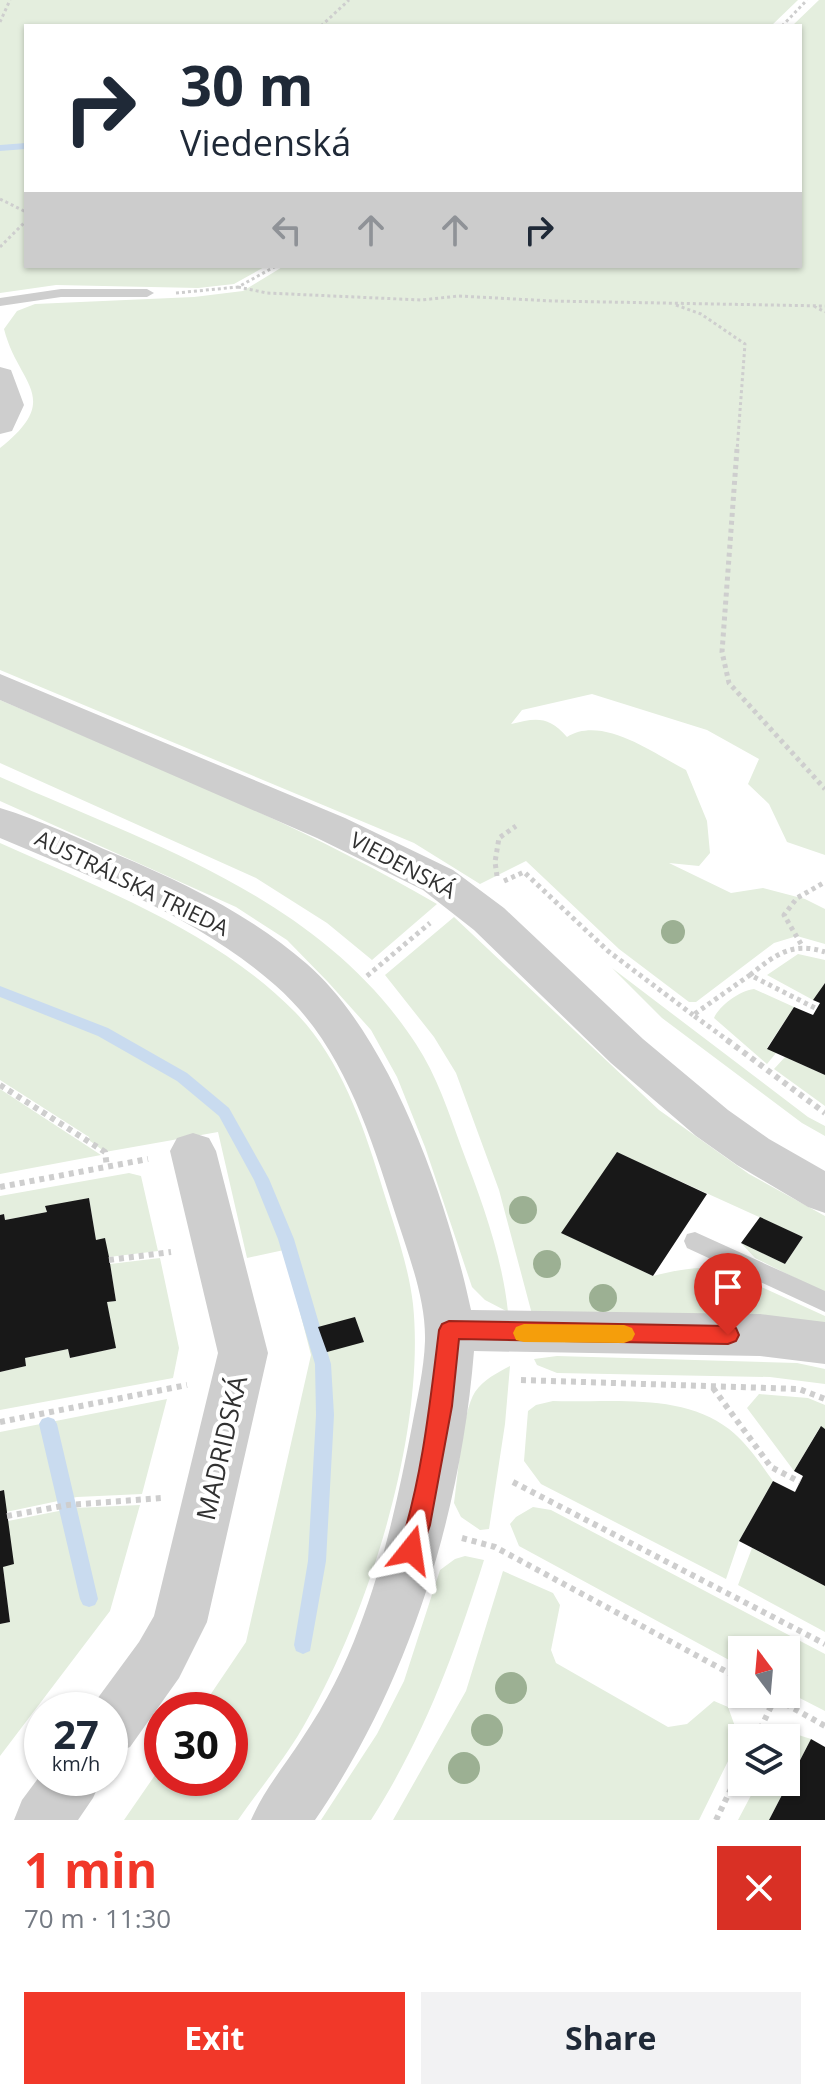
<!DOCTYPE html>
<meta charset="utf-8">
<style>
body{margin:0;font-family:"Open Sans",sans-serif;background:#f2f2f3;color:#1f2937;height:100vh;display:flex;flex-direction:column;font-size:30px;white-space:nowrap}
*{box-sizing:border-box;margin:0}
p{font-size:26px;color:#747a83}
.icon{flex:none;width:44px;height:44px;fill:none;stroke:currentColor;stroke-width:2;stroke-linecap:round;stroke-linejoin:round}
.map{position:relative;height:1820px;overflow:hidden}
.details{display:flex;flex-direction:column;background:#fff;flex:1}
.details>*{flex:none}
.banner{position:absolute;left:24px;top:24px;width:778px;height:244px;border-radius:0px;box-shadow:0 2px 6px #0004;background:#fff;color:#1f2937;overflow:hidden}
.needle{width:52px;rotate:344deg}
.buttons{position:absolute;left:728px;top:1636px;display:grid;gap:16px}
.buttons a{display:grid;place-items:center;width:72px;height:72px;border-radius:0px;background:#fff;box-shadow:0 2px 6px #0004;font-size:40px}
.speed{position:absolute;left:24px;top:1692px;display:flex;gap:16px;font-size:40px;font-weight:700;text-align:center}
.speed>*{display:grid;place-content:center;width:104px;height:104px;border-radius:50%;background:#fff;box-shadow:0 2px 6px #0004;line-height:1}
.speed small{font-size:20px;font-weight:400}
.speed .limit{border:12px solid #d22;background:#fff;color:#111}
.pin{position:absolute;display:grid;place-items:center;width:68px;height:68px;color:#fff;margin:-82px -34px;border-radius:50% 50% 50% 0;rotate:-45deg;box-shadow:0 0 8px #0007}
.pin .icon{rotate:45deg}
.me{position:absolute;width:88px;margin:-44px;rotate:15deg;stroke-linejoin:round;filter:drop-shadow(0 0 6px #0008)}
.turn{display:flex;align-items:center;gap:28px;height:168px;padding:0 24px;font-size:36px}
.turn .icon{width:104px;height:104px;stroke-width:2.5}
.turn b{display:block;font-size:56px;line-height:68px}
.lanes{display:flex;align-items:center;height:76px;padding:0 24px;background:#0003;justify-content:center;gap:40px;direction:ltr}
.lanes .off{opacity:.35}
.round{display:grid;place-items:center;flex:none;width:84px;height:84px;border-radius:0px;background:#f2f2f3}
.headline{display:flex;align-items:center;justify-content:space-between;height:136px;padding:0 24px}
h1{font-size:48px;font-weight:700;line-height:60px;color:#f13829}
.cta{display:flex;gap:16px;margin-top:auto;padding:16px 24px}
.cta a{flex:1;height:92px;border-radius:0px;background:#f13829;color:#fff;font-size:32px;font-weight:700;line-height:92px;text-align:center}
.cta a+a{background:#f2f2f3;color:#1f2937}
.map>svg:first-child{display:block}
.green{fill:#e4eede}
.lines{fill:none;stroke-linecap:round;stroke-linejoin:round}
.stream{fill:#c9dbef;fill-rule:evenodd}
.building{fill:#181818}
.path-far2{stroke:#cecece;stroke-width:3;stroke-dasharray:3 3;stroke-linecap:butt}
.path-far1{stroke:#cecece;stroke-width:5;stroke-dasharray:4 4;stroke-linecap:butt}
.path{stroke:#cecece;stroke-width:6;stroke-dasharray:5 5;stroke-linecap:butt}
.lane{fill:#cecece;fill-rule:evenodd}
.street{fill:#cecece;fill-rule:evenodd}
.tree{fill:#9cb093}
.route{fill:#f13829;stroke:#9d241b;stroke-width:2}
.slow{fill:#f59e0b}
.labels{text-anchor:middle;stroke-width:8;stroke-linejoin:round;paint-order:stroke}
.street-label{font-size:22px;fill:#313131;stroke:#fff}
.near-street-label{font-size:26px;fill:#313131;stroke:#fff}
</style>
<div class="map">
<svg width="825" height="1820" viewBox="0 0 825 1820">
<rect width="100%" height="100%" fill="#fff"/>
<path class="green" d="M0 0H798L771 26H26V266H266L234 284 198 288 56 285 0 293Z
M819 0H825V855L787 842 769 804 748 784 759 759 707 730 592 694 522 710 511 724C535 718 548 715 567 737 602 715 653 753 686 770L707 821 710 853 699 866 669 863 731 893 763 888 805 899 825 909V944L797 936 774 943 696 1002H689L619 949 526 861 480 884 414 843 0 670V448C64 397 18 385 4 329L17 311 35 304 194 297 243 291 284 266H800V26H792Z
M0 700C147 764 298 822 437 904L372 960 327 923 256 878 0 763Z
M0 777C152 845 320 897 416 1044 437 1076 449 1113 462 1149 482 1202 502 1255 508 1312L485 1300 472 1287 425 1147 397 1077 371 1030 328 982 287 940 236 907 0 801Z
M0 843C102 889 215 931 295 1012 339 1057 362 1121 380 1180 392 1220 408 1262 413 1304 426 1430 370 1610 307 1720 288 1755 261 1787 238 1820H124L162 1765V1778H230V1710H200L246 1642 311 1355 284 1250 247 1258 218 1132 105 1152 90 1141 89 1137 0 1080Z
M454 917 659 1110 749 1174 825 1216V1293L755 1258 741 1243 785 1264 803 1237 618 1153 562 1233 653 1276C677 1270 699 1265 724 1270L825 1316V1330L533 1318 499 1190 456 1073 434 1037 385 975Z
M798 954 825 960V983L813 1000 767 975Z
M612 968 808 1117 825 1126V1136L802 1123 662 1018Z
M754 989 794 1007 767 1048 776 1053 767 1064 714 1018C720 1005 739 991 754 989Z
M785 1057 825 1075V1106L774 1069Z
M0 1089 101 1155 0 1174Z
M129 1173 141 1176 158 1251 109 1257 96 1240 89 1198 45 1207 47 1212 5 1220 4 1214 0 1215V1196Z
M160 1258 179 1348 173 1378 0 1410V1372L26 1366 25 1358 68 1349 70 1358 115 1348 107 1302 116 1301 110 1264Z
M557 1356 797 1363 825 1369V1384L770 1377 557 1373 537 1365 534 1359Z
M510 1366 505 1424 489 1529 480 1530 461 1517 454 1503C458 1477 462 1412 475 1392 484 1379 497 1373 510 1366Z
M759 1394 808 1398 825 1405V1429L820 1427 794 1471 747 1408Z
M167 1399 142 1494 77 1497 6 1512 3 1490 0 1491V1432Z
M553 1401C608 1403 682 1392 729 1429 747 1443 760 1463 773 1481L739 1541 726 1579 541 1484 524 1461 528 1411 536 1405Z
M140 1505 110 1611 0 1756V1624L10 1622 3 1567 8 1521 74 1508Z
M533 1507 551 1510 825 1654V1711L786 1691V1650H742V1667L519 1546 510 1524 516 1517Z
M752 1548 825 1586V1632L738 1585Z
M465 1556 484 1560C454 1655 425 1735 371 1820H321L377 1734 404 1681 440 1570 455 1559Z
M503 1571 553 1593 560 1605 551 1650 556 1663 668 1727 687 1724 714 1701 728 1707 737 1732 734 1749 699 1820H393L466 1691Z
M789 1732 811 1739 769 1820H738L758 1782H786V1738H780Z"/>
<g class="lines">
<path class="stream" d="M26 143V149L0 151V145Z
M0 986 108 1028 187 1073 229 1108 269 1179 294 1239 331 1364 334 1415 326 1561 310 1651 303 1654 296 1651 294 1645 308 1561 316 1415 315 1364 278 1239 254 1180 219 1116 177 1081 98 1036 0 997Z
M48 1417 54 1419 57 1424 98 1599 95 1605 89 1607 83 1605 80 1599 39 1424 42 1419Z"/>
</g>
<path class="building" d="M825 983V1075L767 1049 794 1007 813 1015 820 1003 813 1000Z
M617 1152 707 1194 653 1276 561 1233Z
M89 1198 96 1240 105 1238 109 1257 116 1301 107 1302 116 1348 70 1358 68 1349 25 1358 26 1366 0 1372V1215L4 1214 5 1220 47 1212 45 1206Z
M760 1217 803 1237 785 1264 741 1243Z
M355 1317 364 1342 327 1352 318 1327Z
M821 1426 825 1429V1586L739 1541 773 1481 795 1492 803 1476 794 1471Z
M4 1490 14 1564 3 1567 10 1622 0 1624V1491Z
M811 1739 825 1747V1820H769Z"/>
<g class="lines">
<path class="path-far2" d="M0 22 10 0
M321 26 349 0
M782 26 807 0
M0 199 26 212
M0 247 26 221
M238 287 267 293 421 300 459 296 552 301 825 306
M176 293 238 287 276 266
M676 305 701 314 745 344 737 451
M814 306 825 312"/>
<path class="path-far1" d="M737 449 722 652 729 683 825 789
M497 876 495 862 499 838 516 826
M504 881 524 872 608 951 693 1015
M801 944 784 915 797 898 825 882
M750 975C775 955 792 941 825 952
M367 976 430 923
M730 1042 693 1015 750 975 817 1009"/>
<path class="path" d="M727 1040 825 1113
M0 1085 105 1152 107 1167
M0 1187 148 1159
M109 1260 171 1252
M521 1380 799 1389 825 1399
M713 1388 771 1467 800 1482
M0 1422 187 1385
M513 1482 825 1644
M7 1516 68 1505 161 1498
M462 1538 495 1547 742 1680
M768 1694 825 1726
M756 1738 775 1698
M716 1820 742 1766"/>
<path class="lane" d="M61 289H147L154 293 147 297H61L0 306V298Z
M695 1232 825 1291V1312L687 1248 684 1241 687 1234Z"/>
<path class="street" d="M0 367 11 370 24 405 12 431 0 434Z
M0 674 345 818 453 870 504 908 643 1039 728 1110 769 1139 825 1171V1213L808 1207 737 1165 696 1136 611 1063 474 930 423 890 317 838 0 700Z
M0 808C40 820 80 839 118 855 185 883 252 916 307 964 391 1037 448 1202 471 1310L760 1314 825 1322V1364L760 1356 474 1351C461 1515 408 1685 315 1820H251C264 1790 285 1765 303 1737 326 1703 345 1666 359 1628 384 1563 399 1494 412 1426 417 1398 424 1370 425 1341 426 1301 410 1259 398 1222 371 1137 344 1045 275 985 195 915 96 879 0 838Z
M193 1133 209 1138 216 1151 268 1353 207 1622 179 1678 130 1747 110 1755V1710H89L139 1642 154 1616 218 1353 170 1151 177 1138Z
M42 1773V1778H102L93 1798 78 1820H14L22 1800Z"/>
</g>
<g class="tree">
<circle cx="673" cy="932" r="12"/>
<circle cx="523" cy="1210" r="14"/>
<circle cx="547" cy="1264" r="14"/>
<circle cx="603" cy="1298" r="14"/>
<circle cx="511" cy="1688" r="16"/>
<circle cx="487" cy="1730" r="16"/>
<circle cx="464" cy="1768" r="16"/>
</g>
<path class="route" d="M449 1321 728 1326 736 1328 739 1335 736 1341 728 1344 459 1339 452 1406 430 1525 419 1557 411 1560 403 1557 399 1550C422 1480 430 1403 439 1330L442 1324Z"/>
<path class="slow" d="M524 1324 624 1325 632 1328 635 1334 632 1340 624 1343 524 1342 516 1340 513 1333 516 1327Z"/>
<g class="labels">
<g class="street-label">
<text transform="translate(403 865) rotate(28)" y="8">VIEDENSKÁ</text>
<text transform="translate(132 883) rotate(26)" y="8">AUSTRÁLSKA TRIEDA</text>
</g>
<g class="near-street-label">
<text transform="translate(222 1448) rotate(-77)" y="9">MADRIDSKÁ</text>
</g>
</g>
</svg>
<div class="buttons">
<a><svg class="needle" viewBox="-14 -14 28 28"><path d="M0-13l5 13h-10z" fill="#e53935"/><path d="M0 13l5-13h-10z" fill="#747a83"/></svg></a>
<a><svg class="icon" aria-label="layers" viewBox="0 0 24 24"><path d="M12 4l9 5-9 5-9-5zM3 14l9 5 9-5"/></svg></a>
</div>
<div class="speed"><div>27<small>km/h</small></div><div class="limit">30</div></div>
<div class="pin" style="left:728px;top:1335px;background:#d93025"><svg class="icon" aria-label="arrive" viewBox="0 0 24 24"><path d="M6 21V4h12l-3 4 3 4H6"/></svg></div>
<svg class="me" style="left:411px;top:1550px" viewBox="-20 -20 40 40"><path d="M0-17L14 15 0 8-14 15z" fill="#f13829" stroke="#fff" stroke-width="4"/></svg>
<div class="banner">
<div class="turn"><svg class="icon" aria-label="right" viewBox="0 0 24 24"><path d="M7 20v-9h11M14 6l5 5-5 5"/></svg><div><b>30 m</b>Viedenská</div></div>
<div class="lanes"><svg class="icon off" aria-label="left" viewBox="0 0 24 24"><path d="M17 20v-9H6M10 6l-5 5 5 5"/></svg><svg class="icon off" aria-label="ahead" viewBox="0 0 24 24"><path d="M12 20V5M6 11l6-6 6 6"/></svg><svg class="icon off" aria-label="ahead" viewBox="0 0 24 24"><path d="M12 20V5M6 11l6-6 6 6"/></svg><svg class="icon" aria-label="right" viewBox="0 0 24 24"><path d="M7 20v-9h11M14 6l5 5-5 5"/></svg></div>
</div>
</div>
<section class="details">
<div class="headline"><div><h1>1 min</h1><p>70 m · 11:30</p></div><a class="round" style="background:#d93025;color:#fff"><svg class="icon" aria-label="close" viewBox="0 0 24 24"><path d="M6 6l12 12M18 6L6 18"/></svg></a></div>
<div class="cta"><a>Exit</a><a>Share</a></div>
</section>
